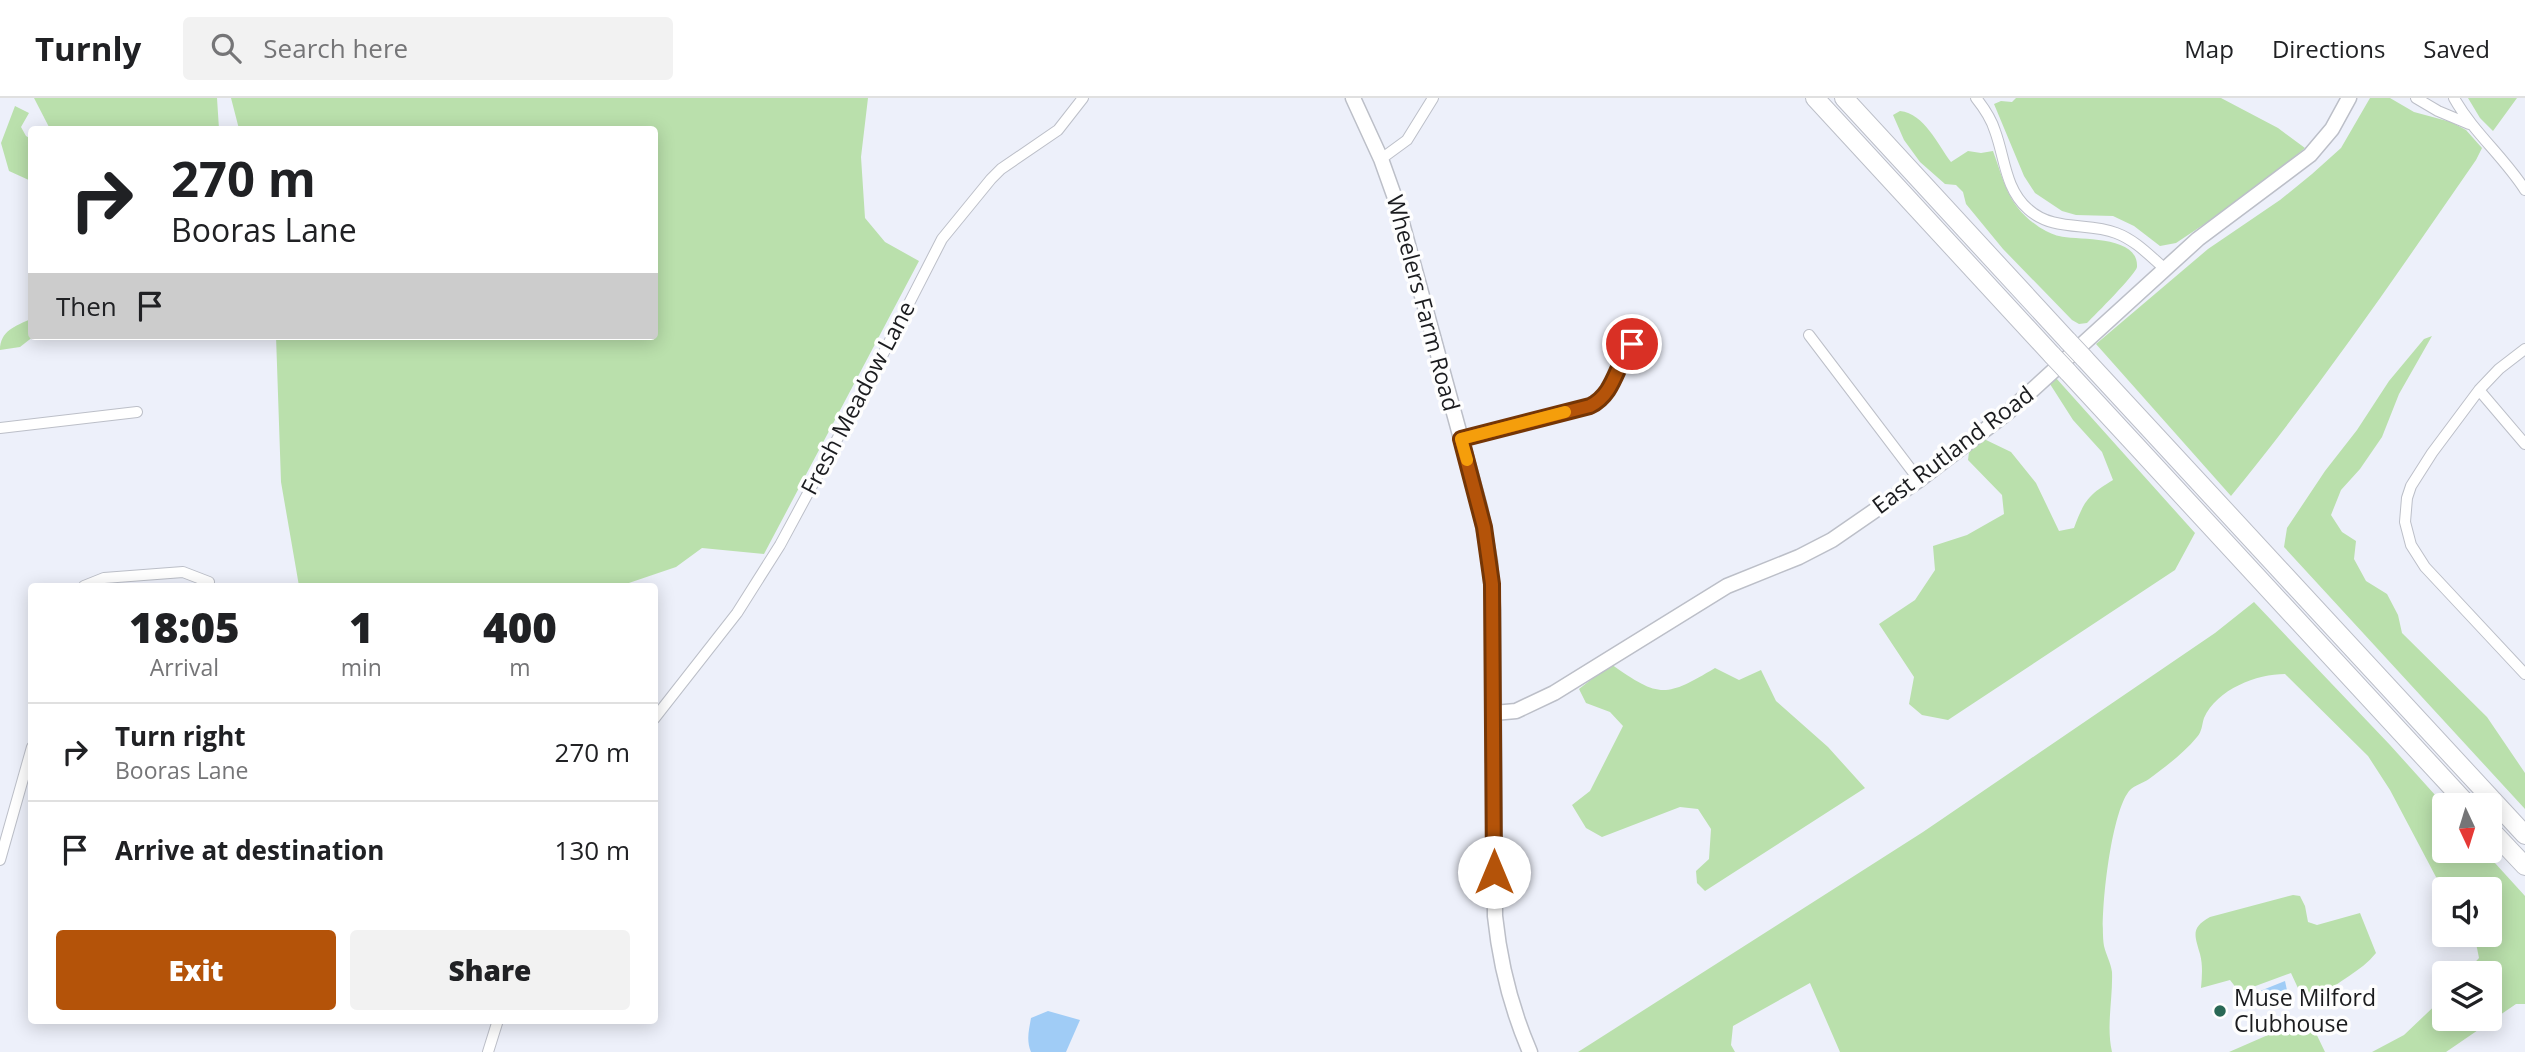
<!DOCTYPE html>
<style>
body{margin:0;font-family:"Open Sans",sans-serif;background:#f2f2f2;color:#202124;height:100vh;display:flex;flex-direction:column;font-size:26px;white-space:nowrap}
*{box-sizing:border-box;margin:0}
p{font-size:23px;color:#757577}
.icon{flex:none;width:38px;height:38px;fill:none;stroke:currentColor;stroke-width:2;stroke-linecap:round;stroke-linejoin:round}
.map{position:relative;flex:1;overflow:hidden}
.details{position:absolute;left:28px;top:485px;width:630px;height:441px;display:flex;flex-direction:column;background:#fff;border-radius:7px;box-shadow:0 4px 18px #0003}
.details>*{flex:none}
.top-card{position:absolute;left:28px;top:28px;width:630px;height:214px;border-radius:7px;box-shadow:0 4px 18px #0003;background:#fff;color:#202124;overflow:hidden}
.needle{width:46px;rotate:176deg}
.tools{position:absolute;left:2432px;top:695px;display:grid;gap:14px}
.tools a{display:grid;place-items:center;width:70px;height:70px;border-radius:7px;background:#fff;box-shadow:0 4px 18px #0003;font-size:35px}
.pin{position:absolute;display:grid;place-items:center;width:60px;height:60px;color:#fff;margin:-30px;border:4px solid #fff;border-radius:50%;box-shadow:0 2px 7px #0007}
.me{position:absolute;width:77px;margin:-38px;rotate:0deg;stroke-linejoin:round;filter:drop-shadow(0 0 5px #0008)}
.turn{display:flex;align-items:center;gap:24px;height:147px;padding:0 28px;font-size:32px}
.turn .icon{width:91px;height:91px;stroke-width:2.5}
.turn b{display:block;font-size:49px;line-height:60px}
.then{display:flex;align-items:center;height:66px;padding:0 28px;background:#0003;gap:14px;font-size:26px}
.eta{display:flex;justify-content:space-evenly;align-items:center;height:119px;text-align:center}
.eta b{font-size:42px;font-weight:800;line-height:49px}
.action{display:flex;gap:14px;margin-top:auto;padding:14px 28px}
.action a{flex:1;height:80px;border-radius:7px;background:#b45309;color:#fff;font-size:28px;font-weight:800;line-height:80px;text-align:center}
.action a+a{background:#f2f2f2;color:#202124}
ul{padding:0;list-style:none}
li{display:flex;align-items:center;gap:21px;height:98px;padding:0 28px;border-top:2px solid #e0e0e0}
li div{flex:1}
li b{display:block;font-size:26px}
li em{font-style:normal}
header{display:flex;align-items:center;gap:42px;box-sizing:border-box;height:98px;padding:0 35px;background:#fff;border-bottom:2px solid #e0e0e0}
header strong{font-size:33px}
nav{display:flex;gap:38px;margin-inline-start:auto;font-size:24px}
.search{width:490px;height:63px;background:#f2f2f2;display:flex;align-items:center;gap:18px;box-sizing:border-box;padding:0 24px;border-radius:7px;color:#757577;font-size:26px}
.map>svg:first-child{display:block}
.green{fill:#bae0ac}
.water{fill:#a0ccf6}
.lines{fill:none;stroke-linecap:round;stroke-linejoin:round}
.minor-casing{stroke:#bcbfc8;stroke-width:12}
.secondary-casing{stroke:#bcbfc8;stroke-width:17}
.motorway-casing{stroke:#bcbfc8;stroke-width:20}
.minor{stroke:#fff;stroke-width:10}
.secondary{stroke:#fff;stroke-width:14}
.motorway{stroke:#fff;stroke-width:18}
.motorway-bridge-casing{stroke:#bcbfc8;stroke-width:20;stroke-linecap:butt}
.motorway-bridge{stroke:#fff;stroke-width:18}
.route-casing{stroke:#753606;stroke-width:18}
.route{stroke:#b45309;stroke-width:12}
.slow{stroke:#f59e0b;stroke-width:12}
.poi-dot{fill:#296855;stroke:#fefefe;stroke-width:2.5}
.labels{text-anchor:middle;stroke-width:7;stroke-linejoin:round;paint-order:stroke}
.street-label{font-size:23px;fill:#1b1c1f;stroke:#fefefe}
.poi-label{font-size:23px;fill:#1b1c1f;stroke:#fefefe;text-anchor:start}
</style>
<header>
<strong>Turnly</strong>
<div class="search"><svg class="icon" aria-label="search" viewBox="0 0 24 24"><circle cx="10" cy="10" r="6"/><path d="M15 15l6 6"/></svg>Search here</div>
<nav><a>Map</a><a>Directions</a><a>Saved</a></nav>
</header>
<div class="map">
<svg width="2525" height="954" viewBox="0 0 2525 954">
<rect width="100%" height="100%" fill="#edf0fa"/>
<path class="green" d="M34 0H217L219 31H50Z
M231 0H868L861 59 865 120 885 144 919 163 764 456 702 450 676 469 620 488H299L281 384 276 238H654V32L239 31Z
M2016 0H2221L2278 30 2305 50 2272 78 2209 123 2176 145 2160 148 2134 128 2113 118 2076 117 2062 113 2035 95 2024 78 1994 6 2001 3 2012 4Z
M2370 0H2390L2414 14 2451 24 2466 32 2482 50 2476 62C2397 176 2319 291 2231 398L2096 246 2208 151 2280 102 2312 76 2341 50Z
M2468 0H2517L2493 33 2480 20Z
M15 8 29 15 21 29 26 38 31 41V83L9 73 1 45Z
M1900 13C1925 16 1937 46 1951 64L1968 53 1981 55 1993 53C2005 86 2008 108 2039 129 2044 132 2053 137 2059 138 2077 143 2139 136 2137 169 2136 176 2095 217 2087 225L2079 226 2072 222 2003 151 1966 106 1963 94 1956 87 1945 86 1920 64 1904 42 1893 17Z
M31 221 32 238H34L20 249 0 252C0 233 15 228 31 221Z
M2432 238 2399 296 2382 339 2360 371 2341 392 2331 417 2342 434 2356 443 2354 461 2366 483 2387 496 2398 517 2402 535 2487 619 2525 675V711L2284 449 2287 430 2325 373 2357 332 2389 283 2424 241Z
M2056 280 2195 435 2175 472 1948 622 1922 617 1909 606 1914 579 1879 526 1915 502 1935 472 1933 448 1967 437 2004 416 2002 397 1968 362 1969 354 1984 341 2011 354 2036 385 2059 433 2074 430C2084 403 2088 397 2113 382L2102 354 2073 322 2050 286Z
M2254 504 2390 647 2445 708V752L2484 753 2525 798V906H2516L2446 954H2372L2404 937 2445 898V920H2490V875H2465L2479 860 2476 845 2471 837 2490 836V791H2445V796L2390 692 2368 658 2285 576C2257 576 2217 591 2204 620 2202 626 2202 634 2197 639 2184 655 2165 669 2149 681 2143 685 2135 687 2130 692 2111 712 2099 820 2104 848 2106 857 2111 865 2112 874 2113 901 2106 928 2112 954H1840L1810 885 1733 928 1731 947 1735 954H1578L1923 734 2215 535Z
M1611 566C1659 600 1665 600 1715 570L1739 582 1761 572 1776 603 1828 649 1865 690 1705 793 1697 785 1696 773 1709 761 1711 731 1698 711 1680 709 1602 739 1586 730 1572 707 1590 693 1623 628 1610 614 1586 605 1579 591Z
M2293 797 2300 798 2305 808 2308 824 2317 827 2360 815 2376 855C2361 874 2337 883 2320 900L2303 901 2291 875 2242 893 2237 891 2230 882 2201 890C2202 879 2203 867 2200 856 2195 838 2190 830 2210 819Z
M2304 925 2312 927 2325 954H2229L2293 926Z"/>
<path class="water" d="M2285 883 2288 897 2270 906 2266 897 2263 898 2260 893Z
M1048 913 1080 922 1066 954H1031C1026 942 1029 932 1031 920Z"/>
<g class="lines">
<defs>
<path id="minor" d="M1976 0C1984 10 1991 20 1995 33 2005 60 2005 91 2028 111 2053 134 2088 124 2116 135 2135 142 2149 157 2164 170
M2416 0 2438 13 2469 26
M2454 0C2473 34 2504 59 2525 92
M1381 61 1407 42 1433 0
M1809 237 1919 382
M2525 251 2499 271 2479 292 2432 355 2411 388 2407 400 2405 424 2411 447 2425 469 2525 576
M2479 292 2525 346
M0 330 137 314
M1461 341 1590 308C1615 296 1616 267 1632 246
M84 488 104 480 183 474 209 484
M654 621 737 515 780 447 881 260 942 141 991 81 1001 71 1058 32 1083 0
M0 762 32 649
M488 954 498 922"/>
<path id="secondary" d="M1353 0 1381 61 1396 103 1480 410 1490 464 1493 512 1495 818C1500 866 1511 910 1530 954
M1494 615 1516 613 1554 595 1727 488 1799 459 1832 442 1919 382 2007 315 2198 141 2310 57 2332 31 2349 0"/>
<path id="motorway" d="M1815 0 2052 257
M1844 0 2068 243
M2084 260 2525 737
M2068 274 2468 707
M2490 731 2525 768"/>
</defs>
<use href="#minor" class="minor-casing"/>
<use href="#secondary" class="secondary-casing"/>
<use href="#motorway" class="motorway-casing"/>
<use href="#minor" class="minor"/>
<use href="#secondary" class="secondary"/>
<use href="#motorway" class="motorway"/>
<defs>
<path id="motorway-bridge" d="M2068 243 2084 260
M2052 257 2068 274"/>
</defs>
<use href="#motorway-bridge" class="motorway-bridge-casing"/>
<use href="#motorway-bridge" class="motorway-bridge"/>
</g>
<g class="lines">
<defs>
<path id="route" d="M1494 774 1492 486 1484 429 1461 341 1590 308C1615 296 1616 266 1632 246"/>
</defs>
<use href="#route" class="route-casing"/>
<use href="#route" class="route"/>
<path class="slow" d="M1467 362 1461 341 1565 314"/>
</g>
<circle class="poi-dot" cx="2220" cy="913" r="7"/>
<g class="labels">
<g class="street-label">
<text transform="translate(1423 205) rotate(75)" y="8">Wheelers Farm Road</text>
<text transform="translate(858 300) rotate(-62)" y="8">Fresh Meadow Lane</text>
<text transform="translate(1953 352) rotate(-37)" y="8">East Rutland Road</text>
</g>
<g class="poi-label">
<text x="2234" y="908">Muse Milford<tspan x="2234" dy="26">Clubhouse</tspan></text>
</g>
</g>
</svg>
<div class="tools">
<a><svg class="needle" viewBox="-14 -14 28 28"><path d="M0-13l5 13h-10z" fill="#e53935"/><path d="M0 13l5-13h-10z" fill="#757577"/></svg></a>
<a><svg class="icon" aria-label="sound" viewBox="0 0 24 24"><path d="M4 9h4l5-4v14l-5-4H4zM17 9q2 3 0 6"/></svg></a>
<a><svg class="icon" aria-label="layers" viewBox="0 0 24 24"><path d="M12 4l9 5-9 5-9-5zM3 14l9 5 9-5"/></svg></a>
</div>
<div class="pin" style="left:1632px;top:246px;background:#d93025"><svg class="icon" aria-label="arrive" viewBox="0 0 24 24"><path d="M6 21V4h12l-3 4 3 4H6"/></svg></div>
<svg class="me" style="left:1494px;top:774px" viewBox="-20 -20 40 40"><circle r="19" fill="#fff"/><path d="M0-13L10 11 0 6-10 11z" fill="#b45309"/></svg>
<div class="top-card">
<div class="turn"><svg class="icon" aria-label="right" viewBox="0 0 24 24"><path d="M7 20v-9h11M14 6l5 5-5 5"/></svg><div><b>270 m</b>Booras Lane</div></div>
<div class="then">Then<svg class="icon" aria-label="arrive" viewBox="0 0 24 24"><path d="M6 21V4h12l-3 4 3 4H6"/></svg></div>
</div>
<section class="details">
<div class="eta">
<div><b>18:05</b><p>Arrival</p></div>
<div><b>1</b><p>min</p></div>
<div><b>400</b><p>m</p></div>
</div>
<ul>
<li><svg class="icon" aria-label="right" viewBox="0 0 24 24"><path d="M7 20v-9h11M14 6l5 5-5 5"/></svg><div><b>Turn right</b><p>Booras Lane</p></div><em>270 m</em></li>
<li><svg class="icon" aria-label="arrive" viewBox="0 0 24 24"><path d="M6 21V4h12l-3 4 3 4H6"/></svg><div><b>Arrive at destination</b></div><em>130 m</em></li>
</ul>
<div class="action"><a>Exit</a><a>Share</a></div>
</section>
</div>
